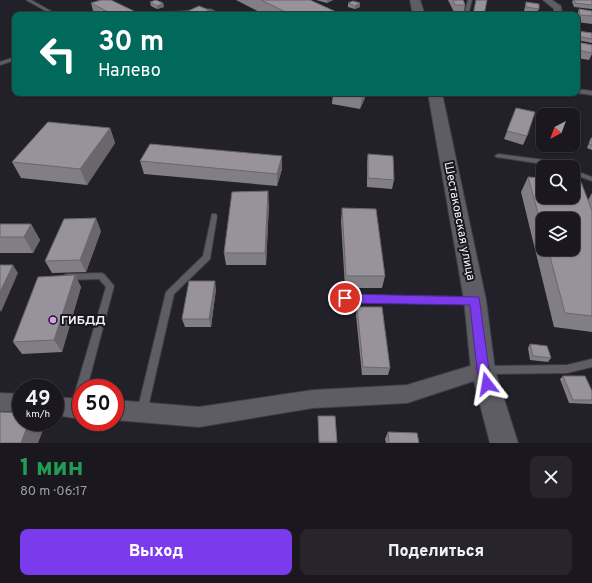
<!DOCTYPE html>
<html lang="ru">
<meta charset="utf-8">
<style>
body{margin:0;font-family:Overpass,sans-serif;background:#27252b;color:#f1f3f6;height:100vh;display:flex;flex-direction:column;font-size:15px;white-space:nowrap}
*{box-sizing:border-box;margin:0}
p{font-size:13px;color:#9fa0a4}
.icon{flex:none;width:22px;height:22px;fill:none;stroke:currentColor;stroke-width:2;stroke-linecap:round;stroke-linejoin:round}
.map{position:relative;height:443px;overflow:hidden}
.details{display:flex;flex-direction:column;background:#1a181e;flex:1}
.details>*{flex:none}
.hud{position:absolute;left:12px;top:12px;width:568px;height:84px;border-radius:8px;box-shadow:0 1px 3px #0004,0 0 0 1px #38373c;background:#00695c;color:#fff;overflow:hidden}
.needle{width:26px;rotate:221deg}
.fabs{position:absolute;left:536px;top:108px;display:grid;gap:8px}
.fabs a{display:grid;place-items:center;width:44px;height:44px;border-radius:8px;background:#1a181e;box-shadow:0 1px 3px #0004,0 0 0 1px #38373c;font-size:20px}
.speed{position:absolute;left:12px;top:379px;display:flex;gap:8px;font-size:20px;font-weight:700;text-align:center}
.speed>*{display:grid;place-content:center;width:52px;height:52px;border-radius:50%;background:#1a181e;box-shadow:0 1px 3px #0004,0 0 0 1px #38373c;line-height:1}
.speed small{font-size:10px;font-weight:400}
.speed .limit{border:6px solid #d22;background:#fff;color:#111}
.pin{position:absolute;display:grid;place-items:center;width:34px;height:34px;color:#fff;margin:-17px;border:2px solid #fff;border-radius:50%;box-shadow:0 1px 4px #0007}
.me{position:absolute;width:44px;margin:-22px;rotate:346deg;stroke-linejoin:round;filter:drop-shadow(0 0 3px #0008)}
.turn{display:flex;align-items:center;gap:14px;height:84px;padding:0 20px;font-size:18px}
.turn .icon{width:52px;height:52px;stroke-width:2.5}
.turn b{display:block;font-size:28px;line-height:34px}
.round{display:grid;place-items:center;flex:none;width:42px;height:42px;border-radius:8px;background:#27252b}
.headline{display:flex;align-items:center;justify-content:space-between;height:68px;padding:0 20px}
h1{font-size:24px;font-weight:800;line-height:30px;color:#1e9e55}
.button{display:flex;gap:8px;margin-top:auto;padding:8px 20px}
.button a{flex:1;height:46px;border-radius:8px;background:#7c3aed;color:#fff;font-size:16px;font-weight:800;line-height:46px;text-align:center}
.button a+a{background:#27252b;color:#f1f3f6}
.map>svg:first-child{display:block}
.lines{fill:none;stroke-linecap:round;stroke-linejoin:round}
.service-casing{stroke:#3f3d44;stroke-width:2}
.minor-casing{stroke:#3f3d44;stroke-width:2}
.secondary-casing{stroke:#3f3d44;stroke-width:2}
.service{fill:#5e5c65;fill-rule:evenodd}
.minor{fill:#5e5c65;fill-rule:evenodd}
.secondary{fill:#5e5c65;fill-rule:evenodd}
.wall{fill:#827e85;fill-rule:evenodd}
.shaded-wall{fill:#6a666c}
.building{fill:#97929b;stroke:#6a666c}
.route{fill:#7c3aed;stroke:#51269a}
.poi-dot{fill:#dd99f3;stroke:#19171f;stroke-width:1.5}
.labels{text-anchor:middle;stroke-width:4;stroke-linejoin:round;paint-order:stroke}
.street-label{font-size:12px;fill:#f3f2f7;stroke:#19171f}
.poi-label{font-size:12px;font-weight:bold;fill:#f3f2f7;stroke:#19171f;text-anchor:start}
</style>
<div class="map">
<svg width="592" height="443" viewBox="0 0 592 443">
<rect width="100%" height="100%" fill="#222028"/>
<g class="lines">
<defs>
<path id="service" d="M26 0H31L58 15H53Z
M468 0H472L468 15H464Z
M211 9 221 15H216L210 11 170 14 168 13 170 12Z
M15 57V60L0 65V62Z
M577 89 592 91V95L577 93Z
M498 154 544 160 561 166 562 167H553L543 164 496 157 495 156Z
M573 170 592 177V181L573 174Z
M212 214H216L217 216 210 259 174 294 147 412 145 415 142 417 139 415 137 412 166 292 203 256Z
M101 273 104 274 114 286 87 388H81V405L79 409 76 411 73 409 71 406 106 287 99 279 67 280 64 279 63 277 64 275 67 274Z
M345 295 473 297 476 298 477 300 476 302 473 303 345 301 342 300 341 298 342 296Z
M592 359V367L567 373 487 374 484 373 482 370 484 367 487 366 567 365Z"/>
<path id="minor" d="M543 0H552L561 6 562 15H554V9Z
M483 362 489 364 492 370 489 376 407 403 313 408 199 427 115 420V400L199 407 313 390 407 385Z
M0 393 21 394V412L0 411Z
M55 397 81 399V419L55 415Z"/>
<path id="secondary" d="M410 0H420L425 15H413Z
M428 93H442L486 300 495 370 518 443H490L471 370 464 300Z"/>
</defs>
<use href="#service" class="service-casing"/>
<use href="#minor" class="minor-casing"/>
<use href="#secondary" class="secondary-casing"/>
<use href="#service" class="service"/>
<use href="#minor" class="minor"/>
<use href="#secondary" class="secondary"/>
</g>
<path class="wall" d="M236 0H310L343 15H265Z
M316 0H333L327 3Z
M448 0H463L465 5 464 12H454Z
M573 0H592V9L574 7 572 2Z
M150 2 163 3 164 7 157 9 151 6Z
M526 2 539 9 537 12 524 11Z
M91 3 142 15H97L94 14Z
M348 3 360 7 355 9 348 7Z
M579 9 592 11V24L577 22V15Z
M186 12 210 15H186Z
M577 31 592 33V43L577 40Z
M577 42 592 45V54L589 60 577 58Z
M333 93H367L360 109 332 104Z
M516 108 527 136 523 145 504 139Z
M110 128 115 143 87 185 21 178 12 162Z
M591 138H592V150L587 148Z
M368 154 394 180 392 189 367 187V163Z
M140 161 282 169 277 186 144 174Z
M528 177 588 200 592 193V332L554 327 521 192ZM543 219 573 249H543Z
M269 204 266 265H226L224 253Z
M342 208 385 276 382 288H345L341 221Z
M0 224H31L40 240 33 253H0Z
M101 231 86 272 52 273 45 261Z
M75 275 81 287 62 352 22 354 13 342Z
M216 289 211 327H185L182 319Z
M357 307 390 368 388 375H362L356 315Z
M530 344 551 358 548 362 530 360 528 348Z
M563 376 592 400V404L569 403 560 379Z
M318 416H335L337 443H319Z
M388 432 419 443H386L385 439Z"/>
<path class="shaded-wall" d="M327 0H333L327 3Z
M163 3 164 7 157 9V6Z
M360 3V7L355 9V6Z
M209 10 210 15H198Z
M364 93H367L360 109 362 97Z
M110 128 115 143 87 185 80 169Z
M282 156V169L277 186V174Z
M268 191 269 204 266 265 265 253Z
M96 218 101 231 86 272 80 260Z
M31 224 40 240 33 253 24 237Z
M13 265 18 273 1 312 0 310V292Z
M75 275 81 287 62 352 54 340Z
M215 281 216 289 211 327 209 319Z
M29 422H42L45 425 38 443H21Z"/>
<path class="building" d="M101 0H111L142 15H114L91 3Z
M156 0 163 3 157 6 150 2Z
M261 0H310L343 15H292Z
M453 0H463L465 5H455Z
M476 0H487L484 15H473Z
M574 0H592V5L575 3Z
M353 1 360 3 355 6 348 3Z
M526 2 539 4V9L526 7Z
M199 6 209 10 198 15H193L186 12Z
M579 9 592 11V16L580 15Z
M577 31 592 33V39L577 36Z
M577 42 592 45V53L577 50Z
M339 93H364L362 97Z
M516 108 535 112 527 136 507 131Z
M48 122 110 128 80 169 12 162Z
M591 138H592V145L589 144Z
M150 144 282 156 277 174 140 161Z
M368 154 393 156 394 180 368 178Z
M528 177 543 178V197H573V181L581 182 592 211V316L565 313 548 249H573V219H543V231Z
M268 191 265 253H224L232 192Z
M342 208 376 209 385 276H346Z
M96 218 80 260 45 261 64 219Z
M0 224H31L24 237H0Z
M0 265H13L0 292Z
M75 275 54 340 13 342 38 277Z
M189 281H215L209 319H182Z
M357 307H382L390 368 363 367Z
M530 344 547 346 551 358 533 356Z
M563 376H585L592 391V400H573Z
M0 412 21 413V422H29L21 443H0Z
M318 416H335L337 442H319Z
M388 432 417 433 419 443H389Z"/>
<path class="route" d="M345 294 479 297 489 370 493 384 491 389 487 390 483 389 477 370 470 305 345 303 340 298Z"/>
<circle class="poi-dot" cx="53" cy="320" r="4"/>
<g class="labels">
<g class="street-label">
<text transform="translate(460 221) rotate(79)" y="4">Шестаковская улица</text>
</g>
<g class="poi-label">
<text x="61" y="324">ГИБДД</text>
</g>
</g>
</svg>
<div class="fabs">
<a><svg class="needle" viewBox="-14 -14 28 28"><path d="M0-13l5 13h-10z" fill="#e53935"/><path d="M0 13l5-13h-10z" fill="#9fa0a4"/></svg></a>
<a><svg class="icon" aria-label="search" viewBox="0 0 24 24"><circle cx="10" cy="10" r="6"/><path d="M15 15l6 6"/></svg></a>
<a><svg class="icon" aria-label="layers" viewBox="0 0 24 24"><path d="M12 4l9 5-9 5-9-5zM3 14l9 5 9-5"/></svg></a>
</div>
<div class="speed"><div>49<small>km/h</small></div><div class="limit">50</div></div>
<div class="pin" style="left:345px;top:298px;background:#d93025"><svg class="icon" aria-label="arrive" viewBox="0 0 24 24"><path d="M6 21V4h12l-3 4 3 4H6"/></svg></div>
<svg class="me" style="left:487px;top:384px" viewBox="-20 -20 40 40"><path d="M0-17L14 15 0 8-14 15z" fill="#7c3aed" stroke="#fff" stroke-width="4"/></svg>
<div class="hud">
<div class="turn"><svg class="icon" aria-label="left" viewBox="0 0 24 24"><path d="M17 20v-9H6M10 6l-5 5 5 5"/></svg><div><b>30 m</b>Налево</div></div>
</div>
</div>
<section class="details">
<div class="headline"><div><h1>1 мин</h1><p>80 m · 06:17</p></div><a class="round"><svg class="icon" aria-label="close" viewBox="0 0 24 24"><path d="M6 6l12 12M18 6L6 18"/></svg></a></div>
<div class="button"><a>Выход</a><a>Поделиться</a></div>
</section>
